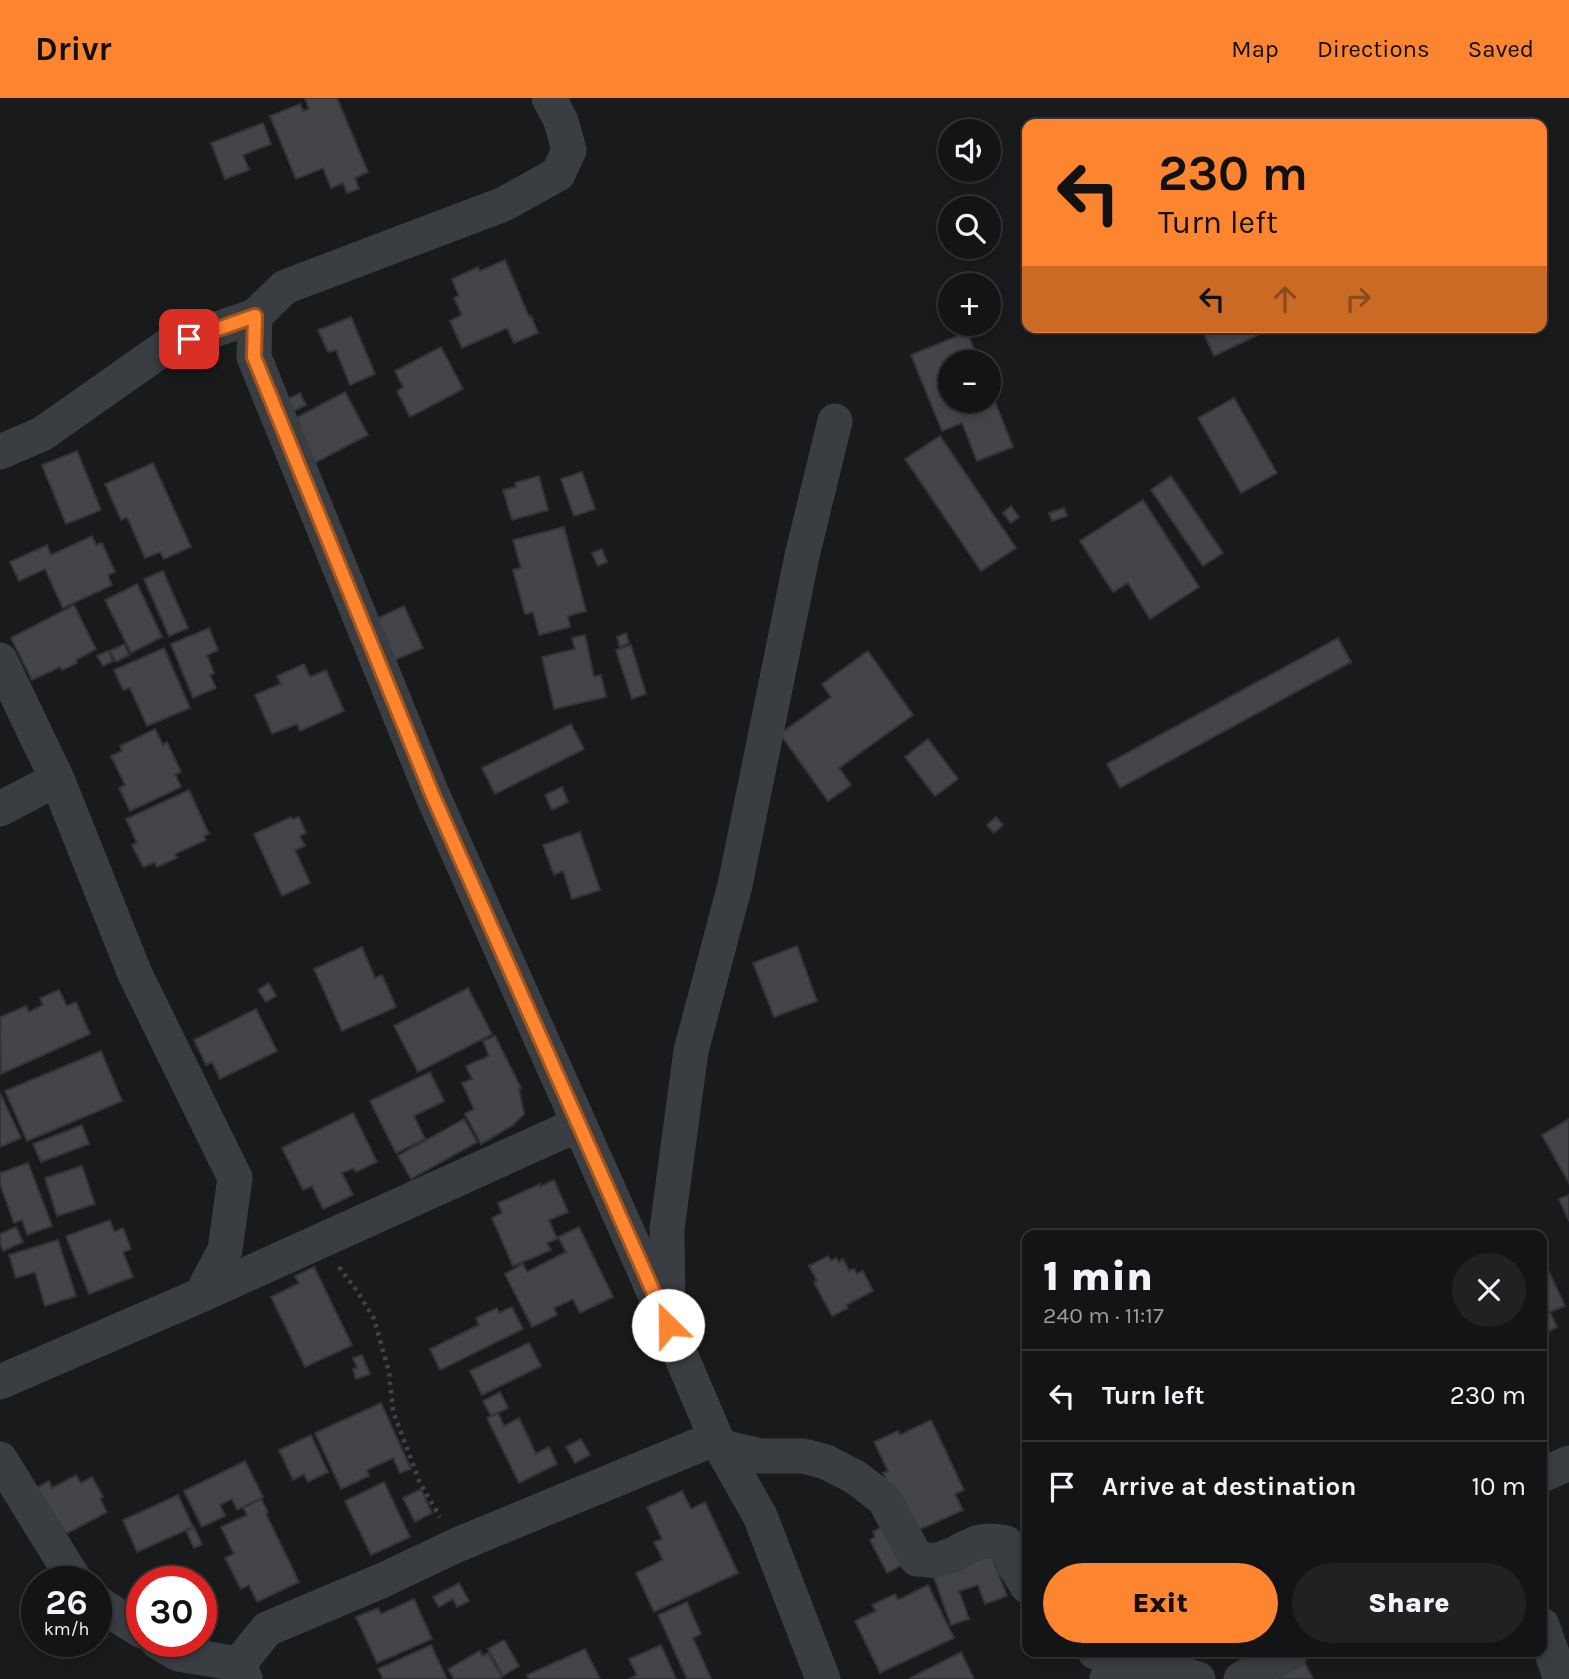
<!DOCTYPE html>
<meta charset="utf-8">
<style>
body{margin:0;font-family:Karla,sans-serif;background:#202122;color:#f1f3f6;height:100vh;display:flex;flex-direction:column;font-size:26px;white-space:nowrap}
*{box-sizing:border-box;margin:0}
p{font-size:23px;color:#9d9ea0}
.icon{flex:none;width:38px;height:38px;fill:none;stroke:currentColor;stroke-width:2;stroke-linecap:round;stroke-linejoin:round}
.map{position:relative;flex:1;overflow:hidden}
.drawer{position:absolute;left:1022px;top:1132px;width:525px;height:427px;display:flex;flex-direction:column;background:#131415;border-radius:14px;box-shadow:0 4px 10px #0003,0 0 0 2px #323334}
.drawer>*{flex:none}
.hud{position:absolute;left:1022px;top:21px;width:525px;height:214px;border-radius:14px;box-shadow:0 4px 10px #0003,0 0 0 2px #323334;background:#fe852f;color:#111;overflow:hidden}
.fabs{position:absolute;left:938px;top:21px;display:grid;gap:14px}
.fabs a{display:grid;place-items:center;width:63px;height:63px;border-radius:50%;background:#131415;box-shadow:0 4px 10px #0003,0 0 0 2px #323334;font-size:35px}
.speed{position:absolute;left:21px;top:1468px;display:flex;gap:14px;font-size:35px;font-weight:700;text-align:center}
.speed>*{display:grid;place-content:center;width:91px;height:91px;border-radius:50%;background:#131415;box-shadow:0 4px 10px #0003,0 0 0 2px #323334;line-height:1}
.speed small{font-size:18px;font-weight:400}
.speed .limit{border:10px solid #d22;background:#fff;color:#111}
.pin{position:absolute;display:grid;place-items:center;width:60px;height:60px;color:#fff;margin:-30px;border-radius:14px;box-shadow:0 4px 10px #0006}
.me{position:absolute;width:77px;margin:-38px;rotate:337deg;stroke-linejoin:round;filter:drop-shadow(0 0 5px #0008)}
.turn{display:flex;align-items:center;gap:24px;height:147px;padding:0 21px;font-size:32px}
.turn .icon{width:91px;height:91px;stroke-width:2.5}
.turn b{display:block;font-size:49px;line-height:60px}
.lanes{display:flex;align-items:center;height:66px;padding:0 21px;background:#0003;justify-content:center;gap:35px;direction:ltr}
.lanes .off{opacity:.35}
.round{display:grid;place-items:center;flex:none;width:74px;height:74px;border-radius:37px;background:#202122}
.overview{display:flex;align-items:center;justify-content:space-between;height:119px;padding:0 21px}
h1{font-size:42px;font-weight:800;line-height:52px}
.button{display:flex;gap:14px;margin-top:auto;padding:14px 21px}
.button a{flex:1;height:80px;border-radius:42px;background:#fe852f;color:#111;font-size:28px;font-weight:800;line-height:80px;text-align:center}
.button a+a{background:#202122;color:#f1f3f6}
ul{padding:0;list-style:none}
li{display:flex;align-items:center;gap:21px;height:91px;padding:0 21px;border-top:2px solid #323334}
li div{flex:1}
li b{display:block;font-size:26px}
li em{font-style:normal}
header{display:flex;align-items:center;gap:42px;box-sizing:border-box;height:98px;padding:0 35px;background:#fe852f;color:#111}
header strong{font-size:33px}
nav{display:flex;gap:38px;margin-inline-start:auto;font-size:24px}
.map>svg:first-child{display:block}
.building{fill:#434549;stroke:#333438;stroke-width:2}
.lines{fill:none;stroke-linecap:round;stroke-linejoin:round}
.path{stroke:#404448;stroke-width:4.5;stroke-dasharray:3.5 5;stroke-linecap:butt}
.minor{stroke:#3a3d41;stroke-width:35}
.route-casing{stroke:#a5561f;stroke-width:18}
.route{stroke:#fe852f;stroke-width:12}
</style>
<header>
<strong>Drivr</strong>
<nav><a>Map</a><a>Directions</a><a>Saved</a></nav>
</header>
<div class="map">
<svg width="1569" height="1581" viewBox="0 0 1569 1581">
<rect width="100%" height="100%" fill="#191a1c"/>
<path class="building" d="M305 0H337L368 74 355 80 359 91 347 95 343 85 331 90 323 70 296 81 270 18 300 6 303 13 309 11Z
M263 25 271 46 243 57 249 72 225 81 211 45Z
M505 162 529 219 531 218 538 235 514 245 507 230 462 250 450 223 462 217 454 200 459 198 452 181 478 169 480 173Z
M351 219 375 276 350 287 336 252 328 254 318 232Z
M1201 229H1275L1214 258Z
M967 234 979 264H950V303H989V289L1013 349 977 363 962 325 942 333 911 257Z
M441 249 463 291 410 319 397 293 403 289 395 273Z
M345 294 368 337 311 367 288 324Z
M300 295 306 307 294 313 288 301Z
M1234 300 1277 375 1241 395 1198 320Z
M940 338 1016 450 981 473 905 361Z
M77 353 101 412 66 426 42 367Z
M153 365 191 449 164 461 160 454 145 460 127 419 121 422 105 386Z
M582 374 595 411 574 418 561 381Z
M539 378 548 412 512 422 503 392 516 389 515 385Z
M1171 378 1223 455 1203 468 1151 392Z
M1143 402 1199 489 1150 521 1128 485 1113 494 1080 443Z
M1011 408 1019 419 1011 425 1003 415Z
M1064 410 1067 418 1052 423 1049 415Z
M564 429 586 513 568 518 570 529 539 537 533 514 525 516 513 472 521 470 513 442Z
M92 438 96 447 102 445 115 474 108 477 112 487 63 510 45 471 19 483 10 464 47 447 51 457Z
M602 451 607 464 598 468 592 455Z
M163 473 188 530 169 538 144 481Z
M137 486 162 539 131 555 105 502Z
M74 507 96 551 76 562 77 565 62 572 60 569 32 582 11 540Z
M404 508 423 550 395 562 376 521Z
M209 530 218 552 207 557 214 575 210 577 216 590 193 600 171 546Z
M626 535 629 545 620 549 617 539Z
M585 537 594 579 601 577 606 599 554 611 542 559 575 551 572 540Z
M1338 540 1351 564 1120 690 1107 666Z
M124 546 129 557 116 564 110 553Z
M631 547 646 596 632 601 616 552Z
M164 550 190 610 147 628 130 590 123 592 114 572Z
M108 553 113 563 103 568 97 558Z
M868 553 913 617 839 670 851 687 828 703 780 636 831 599 822 586Z
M304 566 310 579 326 572 344 613 300 633 297 626 272 636 255 597 281 586 277 578Z
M571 626 584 651 495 696 482 670Z
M155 631 163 647 167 644 181 674 175 676 181 689 130 713 119 690 125 687 111 658 122 653 120 648Z
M928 641 958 681 935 698 905 659Z
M562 689 568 704 552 712 545 697Z
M189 692 209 736 204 738 206 742 175 756 177 760 157 769 155 764 143 769 132 747 137 745 126 721Z
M291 719 293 721 299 719 306 735 300 738 305 748 295 752 310 785 282 798 254 736Z
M996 719 1003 727 994 735 987 727Z
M580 734 600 792 572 801 563 773 554 777 543 747Z
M797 848 817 903 774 919 753 865Z
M362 849 375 880 382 877 396 909 342 933 314 871Z
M269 885 276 898 266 904 258 892Z
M468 890 492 936 418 974 394 928Z
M59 892 67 908 76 904 90 936 1 976 0 919 26 908 29 914 43 907 40 900Z
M256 911 277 953 220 981 212 964 206 967 194 942Z
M495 938 521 990 519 991 524 1016 513 1027 481 1046 465 1016 474 1011 462 985 472 981 466 968 489 958 483 943Z
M101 953 122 1003 27 1043 5 993Z
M430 974 444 1003 414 1018 425 1041 396 1055 370 1003Z
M0 995 21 1040 0 1049Z
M353 1015 377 1064 356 1074 354 1070 342 1075 353 1097 323 1111 312 1088 303 1092 282 1050Z
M464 1021 477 1044 411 1081 398 1058Z
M1569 1021V1085L1542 1037Z
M82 1027 89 1046 41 1064 33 1046Z
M28 1065 52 1128 27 1137 22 1122 14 1125 0 1086V1075Z
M82 1068 95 1106 57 1118 45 1080Z
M554 1082 568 1114 549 1122 557 1141 547 1145 551 1152 513 1168 492 1120 502 1115 498 1105 540 1086V1089Z
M1569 1097V1123L1559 1101Z
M110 1122 114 1134 123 1130 131 1151 123 1154 133 1179 89 1196 66 1138Z
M16 1129 23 1144 3 1153 0 1145V1136Z
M579 1129 613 1199 580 1215 573 1201 554 1210 557 1217 532 1229 505 1176 523 1166 527 1174 566 1154 558 1139Z
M58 1142 76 1198 45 1208 35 1174 16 1180 9 1157Z
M828 1158 831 1163 836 1160 839 1164 843 1161 849 1173 854 1171 857 1176 863 1173 873 1193 846 1207 848 1210 832 1218 814 1184 817 1183 809 1168Z
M1542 1159 1565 1208 1550 1214 1557 1229 1542 1237Z
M314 1169 352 1247 305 1269 271 1199 299 1185 295 1178Z
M512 1209 523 1231 440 1272 430 1251 479 1227 476 1220 497 1210 499 1215Z
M529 1245 541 1268 482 1297 470 1273Z
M362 1257 370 1276 356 1281 353 1271 357 1270 353 1260Z
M500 1294 508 1310 491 1318 483 1303Z
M381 1305 411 1371 400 1375 393 1360 367 1372 369 1378 341 1391 315 1335Z
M498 1315 504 1328 519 1320 536 1356 549 1349 557 1366 519 1385 487 1320Z
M931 1322 964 1392 955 1396 963 1412 912 1435 883 1375 888 1373 874 1344 898 1333 900 1337Z
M311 1337 328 1374 308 1384 304 1376 293 1382 279 1352Z
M581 1341 590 1357 575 1365 566 1349Z
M245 1363 263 1399 237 1412 232 1401 220 1407 225 1418 202 1429 184 1393Z
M76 1377 81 1385 92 1379 103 1399 100 1401 107 1414 66 1436 36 1390 49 1383 52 1390Z
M384 1384 410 1439 371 1457 345 1403Z
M421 1391 432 1415 415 1424 403 1400Z
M682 1393 691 1411 705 1404 738 1475 654 1514 636 1475 663 1462 654 1444 662 1441 647 1409Z
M178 1397 193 1429 137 1454 123 1422Z
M261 1401 268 1414 266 1416 299 1484 257 1504 249 1487 241 1491 225 1460 234 1456 221 1429 247 1417 243 1410Z
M890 1424 910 1463 887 1475 870 1442 875 1439 873 1434Z
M194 1429 202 1446 194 1450 186 1433Z
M990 1453 1007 1498 985 1506 978 1487 959 1493 969 1521 951 1527 932 1474Z
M459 1485 469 1503 457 1509 453 1501 439 1509 433 1499Z
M928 1487 954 1540 880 1575 855 1523 876 1513 872 1507 895 1496 898 1502Z
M414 1501 432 1541 377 1565 356 1519 378 1510 381 1516Z
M687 1504 701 1536 693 1540 711 1581H687L658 1517Z
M504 1542 519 1568 503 1578 488 1551Z
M431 1547 447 1581H383L378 1571Z
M661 1547 676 1581H628L637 1577 629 1561Z
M585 1551 600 1581H529L527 1577Z
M480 1553 482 1558 488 1555 502 1579 498 1581H454L448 1571Z
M961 1554 974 1581H910V1580Z
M1305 1565 1313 1581H1270Z"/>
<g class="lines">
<path class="path" d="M339 1169 357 1193 374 1221 389 1274 393 1313 420 1385 440 1419"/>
<path class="minor" d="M549 0 561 23 569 52 558 76 504 106 285 189 255 218 254 259 432 696 647 1178 716 1340 760 1418 823 1581
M0 354 42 336 167 248 255 218
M0 562 57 681 135 876 235 1080 225 1152 201 1197 0 1284
M0 711 57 681
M201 1197 579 1026
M668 1213 667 1131 691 953 735 787 802 458 835 323
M722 1349 761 1358H803L826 1364 855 1379 884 1401 917 1461C923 1461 929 1463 935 1462 965 1458 969 1436 1006 1445L1015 1468 1027 1488
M0 1361 76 1484
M1542 1377 1569 1365
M96 1504 142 1533
M1542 1527 1561 1581
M158 1544 178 1556 239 1566
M1095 1554 1113 1560 1140 1563
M245 1581 239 1566 267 1531 381 1483 457 1447 716 1340
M1107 1581 1140 1563 1198 1581
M1241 1581 1291 1554"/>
</g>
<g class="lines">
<defs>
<path id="route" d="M189 241 255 218 254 259 432 696 668 1227"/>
</defs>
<use href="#route" class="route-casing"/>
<use href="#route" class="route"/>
</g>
</svg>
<div class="fabs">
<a><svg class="icon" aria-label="sound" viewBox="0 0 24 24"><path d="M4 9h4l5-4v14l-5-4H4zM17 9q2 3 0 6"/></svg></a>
<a><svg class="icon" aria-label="search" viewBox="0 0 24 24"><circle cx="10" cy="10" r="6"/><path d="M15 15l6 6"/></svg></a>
<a>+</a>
<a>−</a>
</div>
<div class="speed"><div>26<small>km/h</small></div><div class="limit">30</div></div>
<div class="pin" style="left:189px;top:241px;background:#d93025"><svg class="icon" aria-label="arrive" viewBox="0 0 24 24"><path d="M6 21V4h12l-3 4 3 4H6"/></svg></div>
<svg class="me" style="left:668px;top:1227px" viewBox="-20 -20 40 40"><circle r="19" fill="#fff"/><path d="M0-13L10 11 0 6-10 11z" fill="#fe852f"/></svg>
<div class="hud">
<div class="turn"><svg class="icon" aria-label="left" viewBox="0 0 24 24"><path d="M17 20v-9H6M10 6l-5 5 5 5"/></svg><div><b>230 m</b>Turn left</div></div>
<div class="lanes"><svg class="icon" aria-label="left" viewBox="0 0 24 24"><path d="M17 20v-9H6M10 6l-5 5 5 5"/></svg><svg class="icon off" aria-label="ahead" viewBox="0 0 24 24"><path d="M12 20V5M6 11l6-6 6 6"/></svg><svg class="icon off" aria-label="right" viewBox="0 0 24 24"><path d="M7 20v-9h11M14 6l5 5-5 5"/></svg></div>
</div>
<section class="drawer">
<div class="overview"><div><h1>1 min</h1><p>240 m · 11:17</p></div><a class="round"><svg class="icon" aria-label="close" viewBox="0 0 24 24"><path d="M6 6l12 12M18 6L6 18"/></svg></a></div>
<ul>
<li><svg class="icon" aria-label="left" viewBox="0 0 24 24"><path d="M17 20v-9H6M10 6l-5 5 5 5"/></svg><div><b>Turn left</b></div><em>230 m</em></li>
<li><svg class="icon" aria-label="arrive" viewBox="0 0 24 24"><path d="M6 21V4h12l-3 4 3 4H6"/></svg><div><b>Arrive at destination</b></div><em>10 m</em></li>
</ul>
<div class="button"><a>Exit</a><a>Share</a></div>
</section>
</div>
